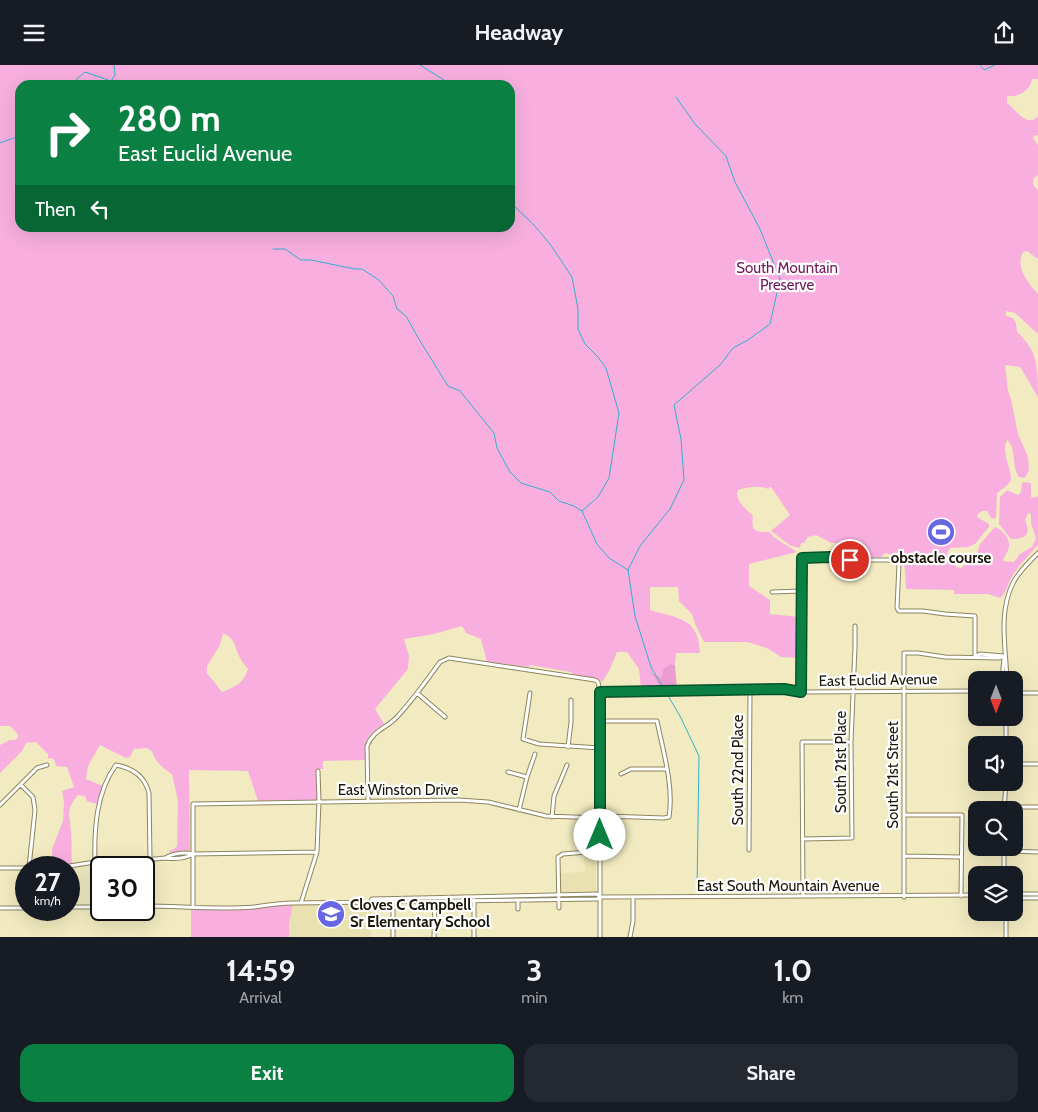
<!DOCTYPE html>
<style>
body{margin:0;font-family:Cabin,sans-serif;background:#242831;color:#f1f3f6;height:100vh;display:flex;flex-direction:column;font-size:19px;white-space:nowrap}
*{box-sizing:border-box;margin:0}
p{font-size:16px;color:#9ea1a6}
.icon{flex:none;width:28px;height:28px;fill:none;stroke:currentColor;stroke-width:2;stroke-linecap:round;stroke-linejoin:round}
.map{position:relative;height:872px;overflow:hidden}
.drawer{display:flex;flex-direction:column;background:#171b24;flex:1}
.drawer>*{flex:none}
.hud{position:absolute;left:15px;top:15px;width:500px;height:152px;border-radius:15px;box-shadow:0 5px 20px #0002;background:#0b8043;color:#fff;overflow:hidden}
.needle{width:32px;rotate:180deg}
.buttons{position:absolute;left:968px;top:606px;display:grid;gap:10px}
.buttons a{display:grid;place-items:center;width:55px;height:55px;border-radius:10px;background:#171b24;box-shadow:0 5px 20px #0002;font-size:25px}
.speed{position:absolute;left:15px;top:791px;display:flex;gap:10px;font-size:25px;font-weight:700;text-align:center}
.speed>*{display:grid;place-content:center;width:65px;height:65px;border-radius:50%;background:#171b24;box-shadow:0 5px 20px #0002;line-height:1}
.speed small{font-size:12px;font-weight:400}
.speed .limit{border:2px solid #111;border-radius:8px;background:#fff;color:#111}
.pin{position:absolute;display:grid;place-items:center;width:42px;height:42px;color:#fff;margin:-21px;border:2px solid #fff;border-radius:50%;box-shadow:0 1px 5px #0007}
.me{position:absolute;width:55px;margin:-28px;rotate:0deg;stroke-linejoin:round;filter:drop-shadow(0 0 4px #0008)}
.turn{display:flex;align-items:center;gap:18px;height:105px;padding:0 20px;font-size:22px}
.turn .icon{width:65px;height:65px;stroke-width:2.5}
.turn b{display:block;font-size:35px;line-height:42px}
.then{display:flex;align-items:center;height:48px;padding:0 20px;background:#0003;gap:10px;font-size:19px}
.eta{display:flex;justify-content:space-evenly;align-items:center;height:85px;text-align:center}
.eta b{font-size:30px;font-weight:700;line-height:35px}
.primary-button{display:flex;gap:10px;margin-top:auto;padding:10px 20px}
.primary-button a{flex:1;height:58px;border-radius:15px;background:#0b8043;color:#fff;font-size:20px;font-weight:700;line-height:58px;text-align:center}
.primary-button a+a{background:#242831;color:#f1f3f6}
header{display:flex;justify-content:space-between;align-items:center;height:65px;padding:0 20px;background:#171b24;font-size:22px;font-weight:700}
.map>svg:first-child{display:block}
.built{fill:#e9e1b0}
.green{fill:#f8afdf;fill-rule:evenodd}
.forest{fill:#eb9dd1}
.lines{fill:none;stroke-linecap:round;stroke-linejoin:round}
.stream{stroke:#34aece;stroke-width:1}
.street-casing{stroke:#8c855f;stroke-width:5}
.street{stroke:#fff;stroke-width:3}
.route-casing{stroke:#07532c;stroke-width:12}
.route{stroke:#0b8043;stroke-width:9}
.labels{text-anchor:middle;stroke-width:4.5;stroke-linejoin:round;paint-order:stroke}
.park-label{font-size:15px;fill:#72195c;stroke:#fff}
.poi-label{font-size:15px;font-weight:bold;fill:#191708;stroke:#fff}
.street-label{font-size:15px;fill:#191708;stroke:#fff}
</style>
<header><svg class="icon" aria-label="menu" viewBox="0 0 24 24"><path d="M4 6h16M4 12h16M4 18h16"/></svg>Headway<svg class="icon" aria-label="share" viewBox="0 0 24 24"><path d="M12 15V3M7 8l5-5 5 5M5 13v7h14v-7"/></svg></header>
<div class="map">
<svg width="1038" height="872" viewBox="0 0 1038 872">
<rect width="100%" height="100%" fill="#f2ebc1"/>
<path class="built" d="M584 789H596V826L560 827V808L583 807 585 805Z
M371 836V872H289V860L293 838Z"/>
<path class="green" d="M0 0H1038V14H1032C1031 25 1018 33 1007 31V38C1017 46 1027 63 1038 51V70L1034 71 1033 73 1038 80V110L1033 114V120L1038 125V194L1027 186 1023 187C1015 202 1028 218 1038 229V269L1015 248 1006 246V251L1013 253 1016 258 1017 267C1038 286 1038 302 1038 332L1020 302 1005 300 1008 326 1011 334 1018 369 1028 392 1029 405 1025 413 1019 412C1011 400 1017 384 1007 375 1000 389 1015 409 1010 417 1007 421 1001 425 997 428L996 453 992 454 987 446H982L978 449 977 452 989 459V462L975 479 968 482 950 483 947 488 948 494 954 496 956 502 961 503 977 489 980 479 995 462C1001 464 1010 472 1009 481 1009 486 1004 491 1003 496L1014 497 1020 489 1032 482 1036 473 1031 458V449L1028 448 1025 455C1031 469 1027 474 1011 474L999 459 1000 432 1007 425 1018 430 1021 427 1022 418 1024 417 1031 418V432L1034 433 1038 431V480C1028 491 1017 502 1010 515 1007 522 1006 528 1000 533L988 529H954V525L906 524 905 505 902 492 885 488 881 492 857 493 853 478H831L816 470 808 472 804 478H801L800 483 791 481 771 466 790 450 771 422H769V424C759 420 747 422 738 425 734 435 746 444 753 451 751 466 754 467 769 467L775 473 797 487 749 499V521L770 535V549L799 552V593L781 592 767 583 747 577H704L695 559 692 549 679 536 678 522H650V545C678 553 699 553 700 588H676L675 600 671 599 661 613 651 606 658 618 657 622 660 625 641 624 639 604 627 587H617L610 604 603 616 573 609 571 607 530 600 529 602 487 597 481 574 466 568 462 561 434 569 404 574 409 591 408 604 375 644 384 659C366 671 365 674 366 695L323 696V704H317V735L258 736 248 706 189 705 190 784 189 786 170 788 169 785H173L177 781 178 736 172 709C164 705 154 695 152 686L146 683 134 684 130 692 126 693 100 680 88 701 86 714 103 721 97 739 87 736 85 731 78 730C65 745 70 751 71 767 72 778 71 789 72 799L63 801 53 800 52 784 63 756 64 737 62 726 74 722 67 702 56 701 54 694 48 693V689L36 677 26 678 22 686 0 708V680L10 675H16L18 672 17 668 10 661H0ZM20 20H510V162H20ZM223 568C236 575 233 578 239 591 241 596 245 600 248 604 244 618 235 622 222 627L207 608V601L220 580Z
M293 838 289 860V872H191V842H254Z"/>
<path class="forest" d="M671 599 675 600 677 625H660L657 622 658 618 650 606 661 613 664 603Z"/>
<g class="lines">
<path class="stream" d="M420 0 452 20
M980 0 984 5 995 0
M70 20 85 7 111 16 115 10 114 0
M676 32 695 59 726 91 735 117 760 164 780 214 770 259 748 275 733 283 720 300 674 340 681 374 684 415 670 444 640 481 628 505 635 551 651 602 680 651 699 691 697 826
M0 78 20 71
M510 137 534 160 550 179 572 212 578 244V264L585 279 598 292 606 303 619 348 609 413 598 432 582 446 597 479 609 493 628 505
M273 184H285L301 195H311L355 204H362L379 215 393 231 397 244 406 251 417 271 448 321 460 326 494 368 497 383 510 407 521 418 550 427 559 436 574 441 582 446"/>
<defs>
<path id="street" d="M772 527 802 526
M976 591 980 589 1004 591
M1003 615V603L1004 594
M1007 615C1006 583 998 548 1013 518 1019 506 1029 497 1038 488
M600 627 777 625 801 627 976 626
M801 627 802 493 830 492 849 495H897L899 499 897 543 899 546H923L945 549 975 551V592
M417 628 445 652
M530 628 523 674 539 679 600 683
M1014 628H1038
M600 656H657C663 686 674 721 669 752L664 753 606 751 601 753
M1006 680V652
M568 682 571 657V635
M1014 699H1038
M508 707 527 712
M621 709 631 704H666
M21 720 33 732 35 745 29 802
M368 736 367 681C373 665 387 663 397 652 413 635 427 615 440 597L449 593 595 615 598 617 600 627V872
M0 740 37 703 47 700
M1004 742H1038
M519 745 527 712 535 689
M1004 745 1006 718
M905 750H962L961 831
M552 752 554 731 567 700
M804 774 852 773 851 677 855 582V561
M749 785 750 626
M1004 786 1038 787
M905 791 961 792
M165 793C173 788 185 787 193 789L317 787
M95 797C94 765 96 727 116 700 133 703 145 712 149 728L150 793
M63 802 95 797H126L165 793C174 794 185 794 193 789
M0 803H26
M1004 810V782
M1014 829H1038
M803 831 802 677H851
M904 832V588H918L945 592 999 593 1005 591
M1014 833H1038
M371 836 372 834 597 829 600 832
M301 838 317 787 319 736 318 706
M144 841C180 841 217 845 254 842 267 840 280 838 293 838L597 834 600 832 976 830
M69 842H101
M193 842V739L459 735 488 737 546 751 600 753C606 756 615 755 620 752
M0 843H26
M559 843 558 792 563 789 600 786
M518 844V835
M393 872V838
M434 872 435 836
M474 872V835
M630 872 633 856V832
M1006 872V848"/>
</defs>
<use href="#street" class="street-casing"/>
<use href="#street" class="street"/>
</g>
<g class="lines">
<defs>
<path id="route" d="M600 770V627L784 624 801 627 802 493 830 492 850 495"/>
</defs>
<use href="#route" class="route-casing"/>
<use href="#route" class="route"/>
</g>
<defs>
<symbol id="stadium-disc" viewBox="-11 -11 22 22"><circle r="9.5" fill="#6867e1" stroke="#fff"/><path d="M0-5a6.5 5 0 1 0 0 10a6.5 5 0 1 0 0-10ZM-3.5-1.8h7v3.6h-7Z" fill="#fff"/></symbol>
<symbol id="school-disc" viewBox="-11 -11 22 22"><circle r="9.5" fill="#6867e1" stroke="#fff"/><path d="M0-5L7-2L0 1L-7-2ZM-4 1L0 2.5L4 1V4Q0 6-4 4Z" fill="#fff"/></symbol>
</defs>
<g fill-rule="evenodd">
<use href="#stadium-disc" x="925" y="451" width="32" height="32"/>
<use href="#school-disc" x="315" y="833" width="32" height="32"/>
</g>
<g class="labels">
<g class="park-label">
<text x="787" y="208">South Mountain<tspan x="787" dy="17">Preserve</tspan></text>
</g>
<g class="poi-label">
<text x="941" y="498">obstacle course</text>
<text x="350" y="845" text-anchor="start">Cloves C Campbell<tspan x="350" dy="17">Sr Elementary School</tspan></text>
</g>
<g class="street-label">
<text transform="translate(878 615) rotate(-1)" y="5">East Euclid Avenue</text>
<text transform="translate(841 697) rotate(-90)" y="5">South 21st Place</text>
<text transform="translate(738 705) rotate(-90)" y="5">South 22nd Place</text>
<text transform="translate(893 710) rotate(-90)" y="5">South 21st Street</text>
<text x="398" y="730">East Winston Drive</text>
<text x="788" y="826">East South Mountain Avenue</text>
</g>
</g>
</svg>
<div class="buttons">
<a><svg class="needle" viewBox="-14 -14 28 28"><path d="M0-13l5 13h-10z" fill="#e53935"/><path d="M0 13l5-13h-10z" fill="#9ea1a6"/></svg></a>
<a><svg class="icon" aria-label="sound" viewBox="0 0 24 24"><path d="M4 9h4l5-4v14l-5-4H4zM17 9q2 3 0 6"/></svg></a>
<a><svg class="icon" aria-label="search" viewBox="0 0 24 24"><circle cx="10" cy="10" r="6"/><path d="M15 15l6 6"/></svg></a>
<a><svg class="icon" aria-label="layers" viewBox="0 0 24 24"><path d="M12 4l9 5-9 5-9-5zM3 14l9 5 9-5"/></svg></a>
</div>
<div class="speed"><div>27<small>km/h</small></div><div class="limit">30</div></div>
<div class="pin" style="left:850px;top:495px;background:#d93025"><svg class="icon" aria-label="arrive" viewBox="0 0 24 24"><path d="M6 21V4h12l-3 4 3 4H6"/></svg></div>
<svg class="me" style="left:600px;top:770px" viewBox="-20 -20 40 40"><circle r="19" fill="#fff"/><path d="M0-13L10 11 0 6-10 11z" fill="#0b8043"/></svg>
<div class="hud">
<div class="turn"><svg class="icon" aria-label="right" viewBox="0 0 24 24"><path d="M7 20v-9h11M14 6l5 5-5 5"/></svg><div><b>280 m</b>East Euclid Avenue</div></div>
<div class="then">Then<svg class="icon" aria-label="left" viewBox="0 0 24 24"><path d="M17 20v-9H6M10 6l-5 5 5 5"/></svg></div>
</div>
</div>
<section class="drawer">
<div class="eta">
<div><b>14:59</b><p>Arrival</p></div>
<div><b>3</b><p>min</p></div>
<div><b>1.0</b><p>km</p></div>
</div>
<div class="primary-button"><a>Exit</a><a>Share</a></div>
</section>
